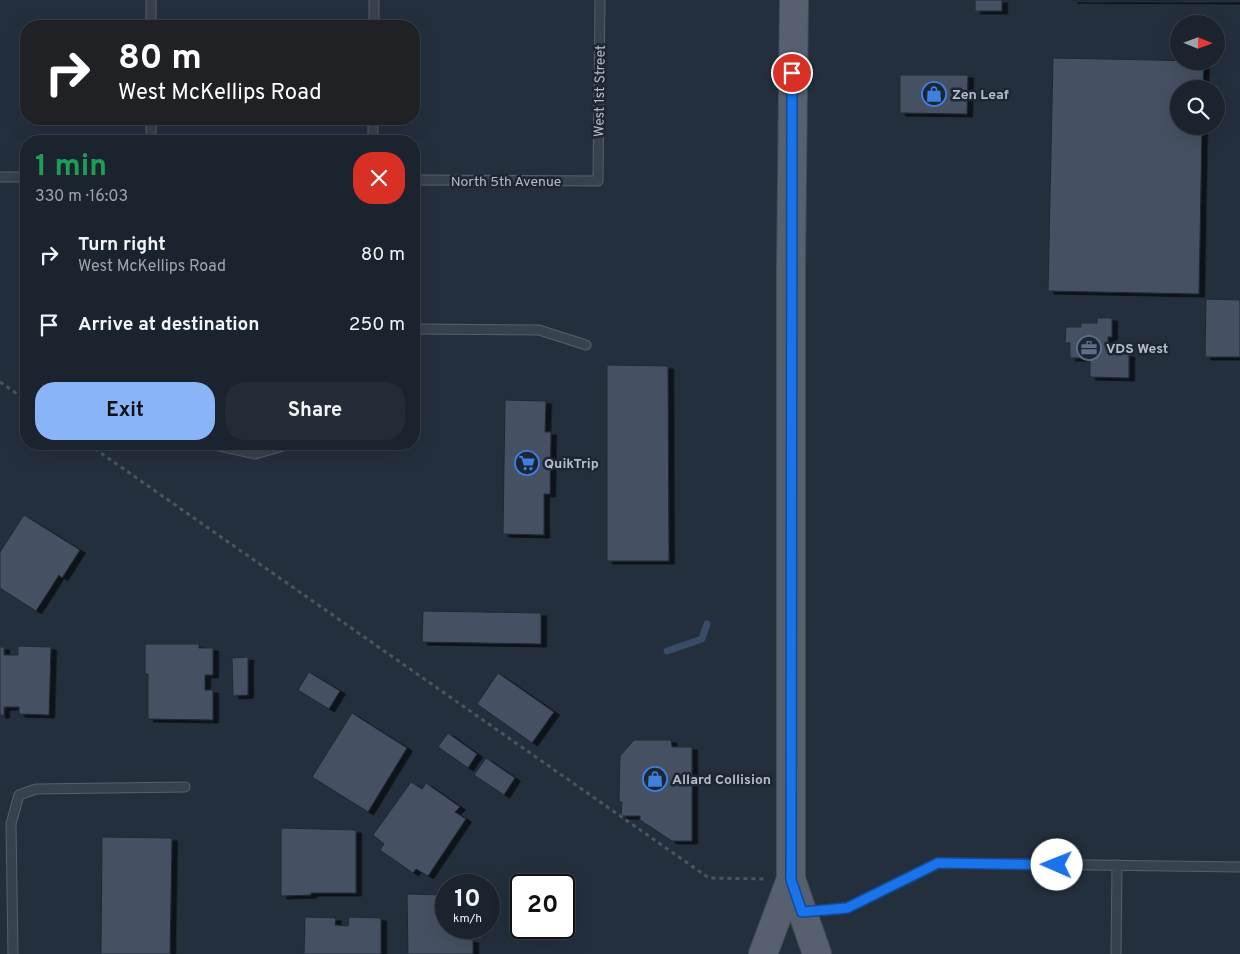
<!DOCTYPE html>
<meta charset="utf-8">
<style>
body{margin:0;font-family:Overpass,sans-serif;background:#242b36;color:#f1f3f6;height:100vh;display:flex;flex-direction:column;font-size:19px;white-space:nowrap}
*{box-sizing:border-box;margin:0}
p{font-size:16px;color:#a0a4aa}
.icon{flex:none;width:28px;height:28px;fill:none;stroke:currentColor;stroke-width:2;stroke-linecap:round;stroke-linejoin:round}
.map{position:relative;flex:1;overflow:hidden}
.details{position:absolute;left:20px;top:135px;width:400px;height:315px;display:flex;flex-direction:column;background:#1b232e;border-radius:20px;box-shadow:0 5px 20px #0002,0 0 0 1px #39404a}
.details>*{flex:none}
.hud{position:absolute;left:20px;top:20px;width:400px;height:105px;border-radius:20px;box-shadow:0 5px 20px #0002,0 0 0 1px #39404a;background:#202124;color:#fff;overflow:hidden}
.needle{width:32px;rotate:91deg}
.controls{position:absolute;left:1170px;top:15px;display:grid;gap:10px}
.controls a{display:grid;place-items:center;width:55px;height:55px;border-radius:50%;background:#1b232e;box-shadow:0 5px 20px #0002,0 0 0 1px #39404a;font-size:25px}
.speed{position:absolute;left:435px;top:874px;display:flex;gap:10px;font-size:25px;font-weight:700;text-align:center}
.speed>*{display:grid;place-content:center;width:65px;height:65px;border-radius:50%;background:#1b232e;box-shadow:0 5px 20px #0002,0 0 0 1px #39404a;line-height:1}
.speed small{font-size:12px;font-weight:400}
.speed .limit{border:2px solid #111;border-radius:8px;background:#fff;color:#111}
.pin{position:absolute;display:grid;place-items:center;width:42px;height:42px;color:#fff;margin:-21px;border:2px solid #fff;border-radius:50%;box-shadow:0 1px 5px #0007}
.me{position:absolute;width:55px;margin:-28px;rotate:271deg;stroke-linejoin:round;filter:drop-shadow(0 0 4px #0008)}
.turn{display:flex;align-items:center;gap:18px;height:105px;padding:0 15px;font-size:22px}
.turn .icon{width:65px;height:65px;stroke-width:2.5}
.turn b{display:block;font-size:35px;line-height:42px}
.round{display:grid;place-items:center;flex:none;width:52px;height:52px;border-radius:20px;background:#242b36}
.head{display:flex;align-items:center;justify-content:space-between;height:85px;padding:0 15px}
h1{font-size:30px;font-weight:700;line-height:38px;color:#1e9e55}
.button{display:flex;gap:10px;margin-top:auto;padding:10px 15px}
.button a{flex:1;height:58px;border-radius:20px;background:#8ab4f8;color:#111;font-size:20px;font-weight:700;line-height:58px;text-align:center}
.button a+a{background:#242b36;color:#f1f3f6}
ul{padding:0;list-style:none}
li{display:flex;align-items:center;gap:15px;height:70px;padding:0 15px}
li div{flex:1}
li b{display:block;font-size:19px}
li em{font-style:normal}
.map>svg:first-child{display:block}
.lines{fill:none;stroke-linecap:round;stroke-linejoin:round}
.stream{stroke:#394c67;stroke-width:7}
.building{fill:#455162;stroke:#1f2835;filter:url(#shadow)}
.lane-casing{stroke:#565f6c;stroke-width:11}
.primary-casing{stroke:#414a57;stroke-width:30}
.path{stroke:#44595c;stroke-width:3;stroke-dasharray:4 4;stroke-linecap:butt}
.lane{stroke:#38414e;stroke-width:9}
.primary{stroke:#56606e;stroke-width:28}
.route-casing{stroke:#114b97;stroke-width:12}
.route{stroke:#1a73e8;stroke-width:9}
.labels{text-anchor:middle;stroke-width:5;stroke-linejoin:round;paint-order:stroke}
.street-label{font-size:14px;fill:#b4bcc9;stroke:#1d2633}
.poi-label{font-size:14px;font-weight:bold;fill:#b4bcc9;stroke:#1d2633;text-anchor:start}
</style>
<div class="map">
<svg width="1240" height="954" viewBox="0 0 1240 954">
<defs>
<filter id="shadow"><feDropShadow dx="5.5" dy="3" stdDeviation="0" flood-color="#0009"/></filter>
</defs>
<rect width="100%" height="100%" fill="#242f3e"/>
<g class="lines">
<path class="stream" d="M667 651 702 639 707 624"/>
</g>
<path class="building" d="M975 0H1002V11H975Z
M1072 0H1240V1Z
M1053 58 1204 61 1203 89H1179V126H1202L1199 294 1048 291Z
M900 75H968L967 114 900 113Z
M1206 299 1240 300V357H1205Z
M1097 318H1112V337H1108V354H1129V378L1090 377V358H1070V343H1065L1066 327H1081V323H1097Z
M607 365 668 366 669 561H607Z
M505 400 546 401 545 432H551L550 494H544V535L503 534Z
M24 515 80 550 62 578 59 575 36 611 0 588V552Z
M423 611 541 613V644L422 642Z
M145 644H199V648H213V675H205V690H213V720L148 719V674H145Z
M18 646 51 647 49 715 19 714V707H4V715H0V647H4V655H18Z
M248 657V695L233 696 232 658Z
M309 672 340 691 329 709 298 690Z
M498 673 554 712 532 743 477 704Z
M352 713 407 748 368 812 312 777Z
M448 733 477 754 468 768 438 747Z
M634 740H671L672 747H692V841H672L640 820V816H621L622 802H619L620 756Z
M486 758 515 778 504 795 474 775Z
M411 782 422 789 426 783 460 807 455 812 466 819 428 876 416 869 413 873 380 850 384 844 373 835Z
M281 828 356 830V893H311V895L281 896Z
M102 837 172 838 170 954H101Z
M407 894 446 895V928H466V939L473 940V954H408Z
M305 917 336 918 335 925 348 926 349 917 381 918V954H304Z"/>
<g class="lines">
<defs>
<path id="lane" d="M151 26V0
M374 26V0
M151 141V119
M373 141V119
M0 177H26
M414 180 598 181 600 0
M414 329 539 330 586 345
M210 444 255 454 283 446 284 444
M806 912 847 908 938 863 1240 867
M13 954 11 824 19 795 36 789 185 787
M1116 954 1117 865"/>
<path id="primary" d="M794 0 791 267V879L817 954
M763 954 791 879"/>
</defs>
<use href="#lane" class="lane-casing"/>
<use href="#primary" class="primary-casing"/>
<path class="path" d="M0 382 26 400
M88 444 709 878 766 879"/>
<use href="#lane" class="lane"/>
<use href="#primary" class="primary"/>
</g>
<g class="lines">
<defs>
<path id="route" d="M792 73 791 880 802 912 847 908 938 863 1057 865"/>
</defs>
<use href="#route" class="route-casing"/>
<use href="#route" class="route"/>
</g>
<defs>
<symbol id="shop-ring" viewBox="-11 -11 22 22"><circle r="9.5" fill="#1d2633" stroke="#3f7fe0" stroke-width="1.5"/><path d="M-5-2.5h2.3a2.7 3.5 0 0 1 5.4 0H5L5.5 6h-11ZM-1.5-2.5h3a1.5 2.3 0 0 0-3 0Z" fill="#3f7fe0"/></symbol>
<symbol id="office-ring" viewBox="-11 -11 22 22"><circle r="9.5" fill="#1d2633" stroke="#5c6f8a" stroke-width="1.5"/><path d="M-6-3h4V-5.5h4V-3h4V5H-6ZM-1-4.5V-3h2v-1.5ZM-6 0V1H6V0Z" fill="#5c6f8a"/></symbol>
<symbol id="supermarket-ring" viewBox="-11 -11 22 22"><circle r="9.5" fill="#1d2633" stroke="#3f7fe0" stroke-width="1.5"/><path d="M-6-5.5h2.5l.6 2H6L4.5 2H-2.5L-4.4-4H-6ZM-1.5 3.2a1.3 1.3 0 1 0 .1 0ZM3 3.2a1.3 1.3 0 1 0 .1 0Z" fill="#3f7fe0"/></symbol>
</defs>
<g fill-rule="evenodd">
<use href="#shop-ring" x="920" y="80" width="28" height="28"/>
<use href="#office-ring" x="1075" y="334" width="28" height="28"/>
<use href="#supermarket-ring" x="513" y="449" width="28" height="28"/>
<use href="#shop-ring" x="641" y="765" width="28" height="28"/>
</g>
<g class="labels">
<g class="street-label">
<text transform="translate(599 91) rotate(-89)" y="5">West 1st Street</text>
<text x="506" y="186">North 5th Avenue</text>
</g>
<g class="poi-label">
<text x="952" y="99">Zen Leaf</text>
<text x="1106" y="353">VDS West</text>
<text x="544" y="468">QuikTrip</text>
<text x="672" y="784">Allard Collision</text>
</g>
</g>
</svg>
<div class="controls">
<a><svg class="needle" viewBox="-14 -14 28 28"><path d="M0-13l5 13h-10z" fill="#e53935"/><path d="M0 13l5-13h-10z" fill="#a0a4aa"/></svg></a>
<a><svg class="icon" aria-label="search" viewBox="0 0 24 24"><circle cx="10" cy="10" r="6"/><path d="M15 15l6 6"/></svg></a>
</div>
<div class="speed"><div>10<small>km/h</small></div><div class="limit">20</div></div>
<div class="pin" style="left:792px;top:73px;background:#d93025"><svg class="icon" aria-label="arrive" viewBox="0 0 24 24"><path d="M6 21V4h12l-3 4 3 4H6"/></svg></div>
<svg class="me" style="left:1057px;top:865px" viewBox="-20 -20 40 40"><circle r="19" fill="#fff"/><path d="M0-13L10 11 0 6-10 11z" fill="#1a73e8"/></svg>
<div class="hud">
<div class="turn"><svg class="icon" aria-label="right" viewBox="0 0 24 24"><path d="M7 20v-9h11M14 6l5 5-5 5"/></svg><div><b>80 m</b>West McKellips Road</div></div>
</div>
<section class="details">
<div class="head"><div><h1>1 min</h1><p>330 m · 16:03</p></div><a class="round" style="background:#d93025;color:#fff"><svg class="icon" aria-label="close" viewBox="0 0 24 24"><path d="M6 6l12 12M18 6L6 18"/></svg></a></div>
<ul>
<li><svg class="icon" aria-label="right" viewBox="0 0 24 24"><path d="M7 20v-9h11M14 6l5 5-5 5"/></svg><div><b>Turn right</b><p>West McKellips Road</p></div><em>80 m</em></li>
<li><svg class="icon" aria-label="arrive" viewBox="0 0 24 24"><path d="M6 21V4h12l-3 4 3 4H6"/></svg><div><b>Arrive at destination</b></div><em>250 m</em></li>
</ul>
<div class="button"><a>Exit</a><a>Share</a></div>
</section>
</div>
